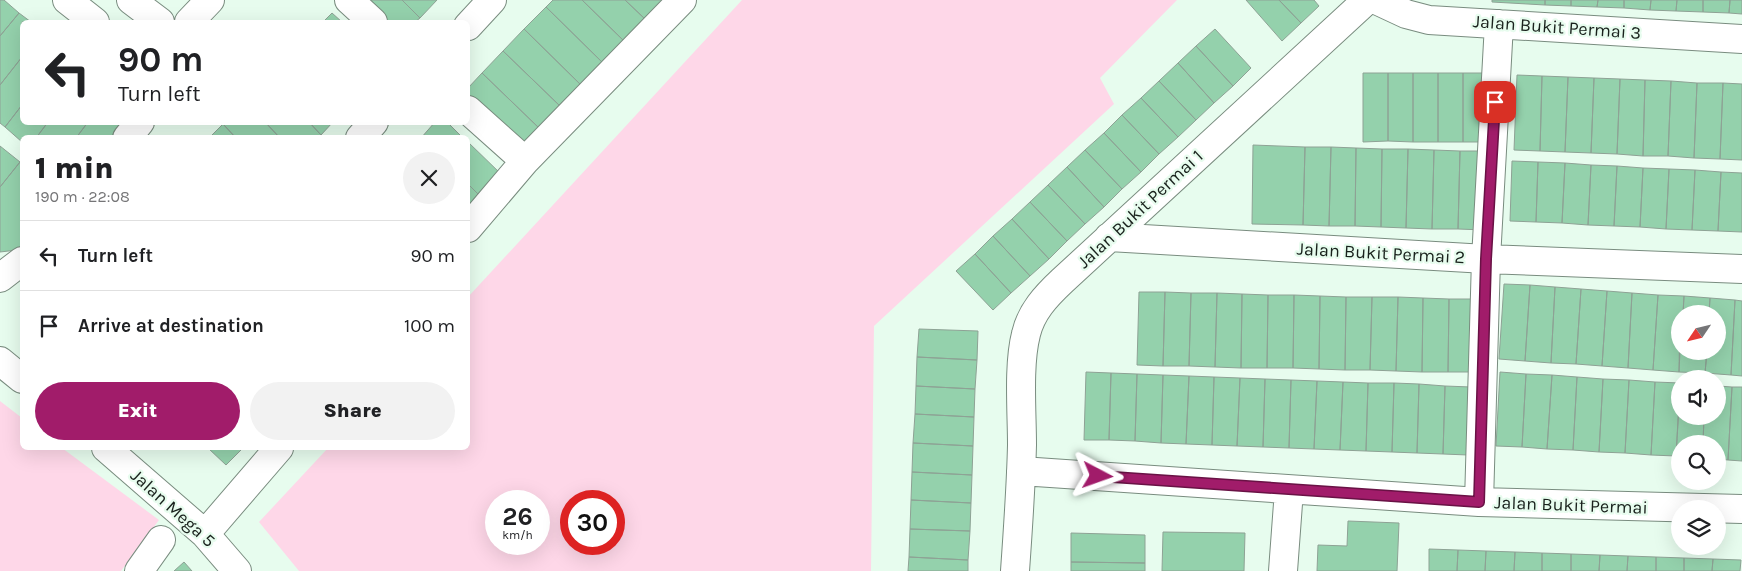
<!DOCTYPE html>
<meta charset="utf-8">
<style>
body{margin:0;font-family:Karla,sans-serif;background:#f2f2f2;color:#202124;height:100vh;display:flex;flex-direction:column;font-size:19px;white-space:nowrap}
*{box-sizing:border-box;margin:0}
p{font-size:16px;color:#757577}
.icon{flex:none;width:28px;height:28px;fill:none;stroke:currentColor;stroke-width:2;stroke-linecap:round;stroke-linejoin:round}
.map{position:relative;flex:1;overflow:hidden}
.panel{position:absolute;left:20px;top:135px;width:450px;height:315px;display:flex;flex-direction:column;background:#fff;border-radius:8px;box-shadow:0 5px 20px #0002}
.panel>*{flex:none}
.hud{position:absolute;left:20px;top:20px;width:450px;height:105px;border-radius:8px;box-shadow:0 5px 20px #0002;background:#fff;color:#202124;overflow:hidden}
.needle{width:32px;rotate:235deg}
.controls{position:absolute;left:1671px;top:305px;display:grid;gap:10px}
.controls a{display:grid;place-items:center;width:55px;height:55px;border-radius:50%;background:#fff;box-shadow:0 5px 20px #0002;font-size:25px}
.speed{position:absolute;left:485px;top:490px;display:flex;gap:10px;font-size:25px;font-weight:700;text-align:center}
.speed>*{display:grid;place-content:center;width:65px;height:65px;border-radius:50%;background:#fff;box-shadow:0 5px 20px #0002;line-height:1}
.speed small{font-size:12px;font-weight:400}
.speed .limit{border:8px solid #d22;background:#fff;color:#111}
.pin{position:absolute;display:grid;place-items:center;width:42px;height:42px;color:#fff;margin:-21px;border-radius:10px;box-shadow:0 2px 8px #0006}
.me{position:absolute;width:55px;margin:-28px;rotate:94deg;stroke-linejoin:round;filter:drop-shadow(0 0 4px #0008)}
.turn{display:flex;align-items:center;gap:18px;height:105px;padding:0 15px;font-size:22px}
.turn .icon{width:65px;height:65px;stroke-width:2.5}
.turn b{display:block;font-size:35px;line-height:42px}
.round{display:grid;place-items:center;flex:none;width:52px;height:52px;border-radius:26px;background:#f2f2f2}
.summary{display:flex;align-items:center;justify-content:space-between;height:85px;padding:0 15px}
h1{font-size:30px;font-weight:800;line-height:38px}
.cta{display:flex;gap:10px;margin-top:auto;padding:10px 15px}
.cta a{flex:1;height:58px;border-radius:30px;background:#a11c6a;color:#fff;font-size:20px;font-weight:800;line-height:58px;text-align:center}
.cta a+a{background:#f2f2f2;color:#202124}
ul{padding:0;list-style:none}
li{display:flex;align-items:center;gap:15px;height:70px;padding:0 15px;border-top:1px solid #e0e0e0}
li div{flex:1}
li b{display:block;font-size:19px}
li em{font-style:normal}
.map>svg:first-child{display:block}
.green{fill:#fed7e8;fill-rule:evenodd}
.building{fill:#94d1ac;stroke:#8ea295}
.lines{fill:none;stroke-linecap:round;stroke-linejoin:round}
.minor-casing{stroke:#798c7f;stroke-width:30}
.minor{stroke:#fff;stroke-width:28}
.route-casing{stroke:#691245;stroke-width:12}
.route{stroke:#a11c6a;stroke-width:9}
.labels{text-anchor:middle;stroke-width:4.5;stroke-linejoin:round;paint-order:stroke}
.street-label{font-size:18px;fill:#19211c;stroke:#e7fcee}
</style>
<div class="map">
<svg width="1742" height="571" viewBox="0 0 1742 571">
<rect width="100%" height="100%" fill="#e7fcee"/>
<path class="green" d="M742 0H1177L1100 78 1114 104 874 326 871 571H299L259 522 328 448H468V297ZM496 501H539V544H496ZM571 501H614V544H571Z
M0 401 22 418V448H62L159 520 121 571H0Z"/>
<path class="building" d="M0 0H4L19 13 0 36Z
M358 0H402L420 18 415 22H381Z
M402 0H437L420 18Z
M553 0H582L624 41 603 63 546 7Z
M582 0H625L645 19 624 41Z
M625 0H663L645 19Z
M1246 0H1279L1301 23 1282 41Z
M1279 0H1314L1319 6 1301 23Z
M1492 0H1545V5L1492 2Z
M1545 0H1571V6L1545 5Z
M1571 0H1598L1597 7 1571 6Z
M1598 0H1624V8L1597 7Z
M1624 0H1651L1650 10 1624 8Z
M1651 0H1677L1676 11 1650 10Z
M1677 0H1703V12L1676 11Z
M1703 0H1730L1729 13 1703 12Z
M1730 0H1742V14L1729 13Z
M546 7 603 63 581 85 524 29Z
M19 13 31 22H22V57L0 85V36Z
M332 13 342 22H323Z
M524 29 581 85 560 106 503 51Z
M1215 29 1251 68 1233 86 1196 46Z
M1196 46 1233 86 1214 103 1178 63Z
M503 51 560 106 539 128 482 73Z
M22 57V105L5 127 0 123V85Z
M1178 63 1214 103 1196 120 1159 81Z
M482 73 539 128 518 150 468 102V88Z
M1363 73H1388V141L1363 142Z
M1388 73H1413V142L1388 141Z
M1413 73H1438V142H1413Z
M1438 73H1463V142H1438Z
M1463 73H1488L1489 142H1463Z
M1517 75 1542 76 1540 151 1514 150Z
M1542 76 1568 77 1565 152 1540 151Z
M1568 77 1594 78 1591 153 1565 152Z
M1594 78 1620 79 1617 154 1591 153Z
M1620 79 1645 80 1643 156 1617 154Z
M1645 80 1671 81 1668 156H1643Z
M1159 81 1196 120 1178 137 1141 98Z
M1671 81 1697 83 1694 158 1668 156Z
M1697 83H1723L1720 159 1694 158Z
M1723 83 1742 84V160L1720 159Z
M1141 98 1178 137 1159 154 1122 115Z
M22 105V122H48L36 138H22V142L5 127Z
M1122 115 1159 154 1141 172 1104 133Z
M48 122H88L76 138H36Z
M88 122H128L116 138H76Z
M224 122H265L280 138H236L223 124Z
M265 122H309L321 135 319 138H280Z
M309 122H333L321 135Z
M435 122H447L463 138H421Z
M223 124 236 138H209Z
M1104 133 1141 172 1122 189 1085 150Z
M468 142 501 174 480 196 468 184Z
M1253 145 1305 147 1303 225 1252 224Z
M0 146 20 162 0 187Z
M1305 147H1331L1329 226 1303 225Z
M1331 147 1356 148 1355 226H1329Z
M1356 148 1382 149 1381 227 1355 226Z
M1382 149H1408L1406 228 1381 227Z
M1408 149 1434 150 1432 229 1406 228Z
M1085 150 1122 189 1104 207 1067 167Z
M1434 150 1460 151 1458 229H1432Z
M1460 151H1486L1484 230 1458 229Z
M1512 161 1538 162 1536 222 1510 221Z
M20 162 22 165V244L17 250 0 252V187Z
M1538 162 1565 163 1562 223 1536 222Z
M1565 163 1591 165 1588 225 1562 223Z
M1591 165 1617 166 1614 226 1588 225Z
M1617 166 1643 168 1640 227 1614 226Z
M1067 167 1104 207 1085 224 1048 185Z
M1643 168 1669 169 1666 229 1640 227Z
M1669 169 1695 170 1692 230 1666 229Z
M1695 170 1721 172 1718 231 1692 230Z
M1721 172 1742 173V232L1718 231Z
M468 184 480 196 468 209Z
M1048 185 1085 224 1067 241 1030 202Z
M1030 202 1067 241 1049 259 1012 219Z
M1012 219 1049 259 1030 276 993 236Z
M993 236 1030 276 1011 293 975 254Z
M975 254 1011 293 993 310 956 271Z
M1504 284 1530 285 1525 361 1499 359Z
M1530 285 1555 287 1551 363 1525 361Z
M1555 287 1581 289 1576 364 1551 363Z
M1581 289 1607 291 1602 366 1576 364Z
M1607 291 1632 293 1628 368 1602 366Z
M1139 292H1165L1163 366 1137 365Z
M1165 292 1191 293 1189 366H1163Z
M1191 293H1217L1215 367 1189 366Z
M1217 293 1242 294 1241 368 1215 367Z
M1632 293 1658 295 1653 370 1628 368Z
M1242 294 1268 295 1267 368H1241Z
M1268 295H1294L1293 368H1267Z
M1294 295 1320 296 1319 369 1293 368Z
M1658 295 1684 296 1683 314H1680L1679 372 1653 370Z
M1320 296 1346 297 1345 370 1319 369Z
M1684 296 1710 298 1709 314H1683Z
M1346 297H1372L1370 370H1345Z
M1372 297H1398L1396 371 1370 370Z
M1398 297 1423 298 1422 372 1396 371Z
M1423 298 1449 299 1448 372H1422Z
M1710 298 1735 300 1731 375 1705 373 1707 351H1718V314H1709Z
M1449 299H1475L1474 372H1448Z
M1735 300 1742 301V376L1731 375Z
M919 329 978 331 977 360 917 357Z
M1680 351H1707L1705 373 1679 372Z
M917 357 977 360 975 389 916 386Z
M1086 372 1111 373 1109 440H1084Z
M1500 372 1526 374 1522 447 1496 446Z
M1111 373 1137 374 1135 441 1109 440Z
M1137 374 1163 375 1161 443 1135 441Z
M1526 374 1552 375 1547 449 1522 447Z
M1163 375 1189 376 1186 444 1161 443Z
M1552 375 1577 377 1573 450 1547 449Z
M1189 376 1214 377 1212 445 1186 444Z
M1214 377 1240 378 1237 446 1212 445Z
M1577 377 1603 379 1599 452 1573 450Z
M1240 378 1265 379 1263 447 1237 446Z
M1265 379 1291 380 1289 448 1263 447Z
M1603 379 1629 380 1625 453 1599 452Z
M1291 380 1317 381 1314 449 1289 448Z
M1629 380 1655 382 1651 455 1625 453Z
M1317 381 1343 382 1340 450 1314 449Z
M1343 382 1368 383 1366 451 1340 450Z
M1655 382 1680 383 1676 456 1651 455Z
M1368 383H1394L1392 452 1366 451Z
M1394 383 1419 384 1417 453 1392 452Z
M1419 384 1445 386 1443 454 1417 453Z
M916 386 975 389 974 417 915 414Z
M1445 386 1471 387 1468 455 1443 454Z
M1718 386 1732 387 1728 460 1718 459V444H1703L1704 416H1718Z
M1732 387H1742V461L1728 460Z
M1680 390V416H1704L1703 444H1680V457L1676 456Z
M915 414 974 417 973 446 913 443Z
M913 443 973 446 972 475 912 472Z
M208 448H243L226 465Z
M912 472 972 475 971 503 911 500Z
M911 500 971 503 970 531 910 529Z
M1348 521 1399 523 1397 571H1317L1318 545 1347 546Z
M910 529 970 531 968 560 909 557Z
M1163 532 1245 533 1244 571H1162Z
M1071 533 1145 535V563L1071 562Z
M1429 549 1458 550 1457 571H1429Z
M1458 550 1486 551 1485 571H1457Z
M1486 551 1515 552 1514 571H1485Z
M1515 552 1542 553V571H1514Z
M1542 553 1571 554V571H1542Z
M1571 554 1600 555 1599 571H1571Z
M1600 555 1628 556 1627 571H1599Z
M1628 556 1656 557V571H1627Z
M909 557 968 560V571H908Z
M1656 557 1684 558V571H1656Z
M1684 558 1713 559 1712 571H1684Z
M1713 559 1741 560 1740 571H1712Z
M184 562 192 571H174Z
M1071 562 1145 563V571H1071Z"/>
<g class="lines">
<defs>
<path id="minor" d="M67 0 95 22
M131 0 160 22
M349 0 373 22
M1376 0 1406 14 1429 20 1742 39
M189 22 210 0
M468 26 492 0
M468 110 525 161
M127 138 140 122
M360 138 374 122
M468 228 525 161 682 0
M1109 237 1486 259 1742 269
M0 278 22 261
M0 361 22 379
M106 448 205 534 237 571
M1021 471 1479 502 1742 509
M1479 502 1486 259 1499 24
M205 534 279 448
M139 571 161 540
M1015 571C1018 529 1021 487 1022 445 1022 412 1018 365 1026 334 1031 312 1046 296 1062 281L1367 0
M1283 571 1289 490"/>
</defs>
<use href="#minor" class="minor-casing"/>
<use href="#minor" class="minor"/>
</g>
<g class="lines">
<defs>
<path id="route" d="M1098 476 1479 502 1486 259 1495 102"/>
</defs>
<use href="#route" class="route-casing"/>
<use href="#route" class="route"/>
</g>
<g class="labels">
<g class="street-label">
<text transform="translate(1557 27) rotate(4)" y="6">Jalan Bukit Permai 3</text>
<text transform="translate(1140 209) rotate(-43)" y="6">Jalan Bukit Permai 1</text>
<text transform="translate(1381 253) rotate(3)" y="6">Jalan Bukit Permai 2</text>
<text transform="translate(1571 505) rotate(2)" y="6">Jalan Bukit Permai</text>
<text transform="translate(173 508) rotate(42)" y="6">Jalan Mega 5</text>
</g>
</g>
</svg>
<div class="controls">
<a><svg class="needle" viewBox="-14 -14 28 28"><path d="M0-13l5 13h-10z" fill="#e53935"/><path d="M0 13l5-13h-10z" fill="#757577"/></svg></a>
<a><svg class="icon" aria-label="sound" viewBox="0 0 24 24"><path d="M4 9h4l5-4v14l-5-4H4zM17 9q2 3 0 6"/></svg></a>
<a><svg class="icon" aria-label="search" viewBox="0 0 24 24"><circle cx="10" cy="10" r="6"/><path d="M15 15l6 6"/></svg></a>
<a><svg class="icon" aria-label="layers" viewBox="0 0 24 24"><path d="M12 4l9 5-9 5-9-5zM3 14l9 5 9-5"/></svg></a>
</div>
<div class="speed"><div>26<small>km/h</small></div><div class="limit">30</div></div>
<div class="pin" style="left:1495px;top:102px;background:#d93025"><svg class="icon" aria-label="arrive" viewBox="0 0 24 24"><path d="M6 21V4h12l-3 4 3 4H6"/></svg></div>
<svg class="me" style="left:1098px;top:476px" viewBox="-20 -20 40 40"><path d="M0-17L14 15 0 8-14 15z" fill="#a11c6a" stroke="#fff" stroke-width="4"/></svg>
<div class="hud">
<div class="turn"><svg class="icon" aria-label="left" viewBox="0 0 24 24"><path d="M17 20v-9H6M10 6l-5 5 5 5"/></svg><div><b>90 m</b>Turn left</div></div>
</div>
<section class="panel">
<div class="summary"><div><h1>1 min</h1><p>190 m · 22:08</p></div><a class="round"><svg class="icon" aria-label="close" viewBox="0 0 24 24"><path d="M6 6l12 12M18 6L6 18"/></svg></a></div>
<ul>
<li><svg class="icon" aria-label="left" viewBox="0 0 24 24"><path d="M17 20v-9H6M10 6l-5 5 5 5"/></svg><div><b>Turn left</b></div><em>90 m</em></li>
<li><svg class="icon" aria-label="arrive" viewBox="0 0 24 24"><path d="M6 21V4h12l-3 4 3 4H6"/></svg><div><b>Arrive at destination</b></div><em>100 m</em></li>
</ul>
<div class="cta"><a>Exit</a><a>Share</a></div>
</section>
</div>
